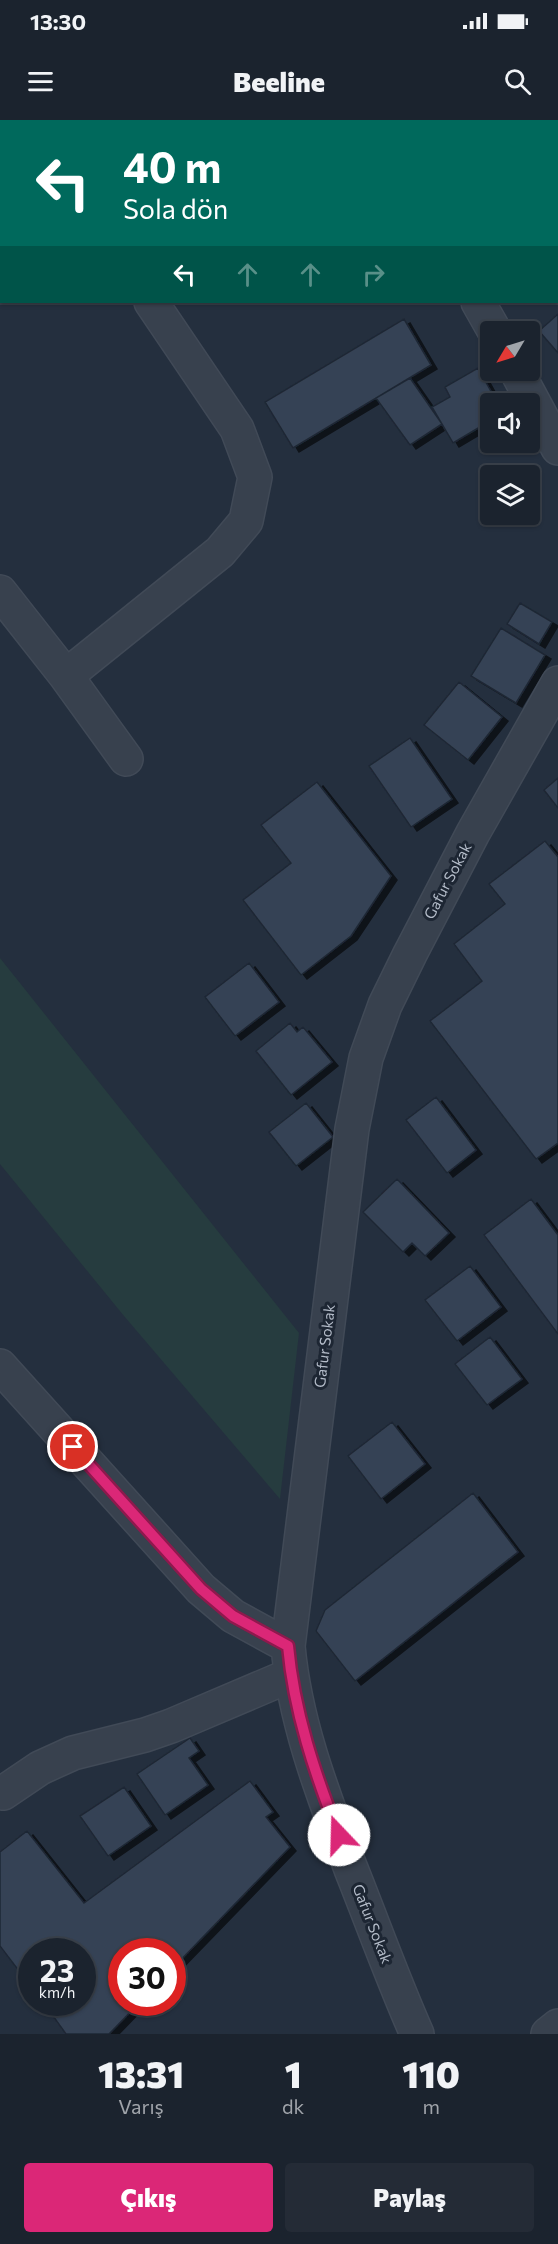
<!DOCTYPE html>
<html lang="tr">
<meta charset="utf-8">
<style>
body{margin:0;font-family:Commissioner,sans-serif;background:#242b36;color:#f1f3f6;height:100vh;display:flex;flex-direction:column;font-size:22px;white-space:nowrap}
*{box-sizing:border-box;margin:0}
p{font-size:20px;color:#a0a4aa}
.icon{flex:none;width:33px;height:33px;fill:none;stroke:currentColor;stroke-width:2;stroke-linecap:round;stroke-linejoin:round}
.map{position:relative;height:1914px;overflow:hidden}
.drawer{display:flex;flex-direction:column;background:#1b232e;flex:1}
.drawer>*{flex:none}
.top-card{position:absolute;left:0px;top:0px;width:558px;height:183px;box-shadow:0 2px 4px #0004,0 0 0 2px #39404a;background:#00695c;color:#fff;overflow:hidden}
.needle{width:39px;rotate:232deg}
.controls{position:absolute;left:480px;top:201px;display:grid;gap:12px}
.controls a{display:grid;place-items:center;width:60px;height:60px;border-radius:6px;background:#1b232e;box-shadow:0 2px 4px #0004,0 0 0 2px #39404a;font-size:30px}
.speed{position:absolute;left:18px;top:1818px;display:flex;gap:12px;font-size:30px;font-weight:700;text-align:center}
.speed>*{display:grid;place-content:center;width:78px;height:78px;border-radius:50%;background:#1b232e;box-shadow:0 2px 4px #0004,0 0 0 2px #39404a;line-height:1}
.speed small{font-size:15px;font-weight:400}
.speed .limit{border:9px solid #d22;background:#fff;color:#111}
.pin{position:absolute;display:grid;place-items:center;width:51px;height:51px;color:#fff;margin:-26px;border:3px solid #fff;border-radius:50%;box-shadow:0 2px 6px #0007}
.me{position:absolute;width:66px;margin:-33px;rotate:339deg;stroke-linejoin:round;filter:drop-shadow(0 0 4px #0008)}
.turn{display:flex;align-items:center;gap:21px;height:126px;padding:0 24px;font-size:27px}
.turn .icon{width:78px;height:78px;stroke-width:2.5}
.turn b{display:block;font-size:42px;line-height:51px}
.lanes{display:flex;align-items:center;height:57px;padding:0 24px;background:#0003;justify-content:center;gap:30px;direction:ltr}
.lanes .off{opacity:.35}
.eta{display:flex;justify-content:space-evenly;align-items:center;height:102px;text-align:center}
.eta b{font-size:36px;font-weight:800;line-height:42px}
.primary-button{display:flex;gap:12px;margin-top:auto;padding:12px 24px}
.primary-button a{flex:1;height:69px;border-radius:6px;background:#db2777;color:#fff;font-size:24px;font-weight:800;line-height:69px;text-align:center}
.primary-button a+a{background:#242b36;color:#f1f3f6}
.status{display:flex;justify-content:space-between;align-items:center;height:42px;padding:0 30px;background:#1b232e;direction:ltr}
.status svg{height:16px;fill:currentColor}
header{display:flex;justify-content:space-between;align-items:center;height:78px;padding:0 24px;background:#1b232e;font-size:27px;font-weight:800}
.map>svg:first-child{display:block}
.green{fill:#263c3f}
.building{fill:#364354;stroke:#1f2835;stroke-width:1.5;filter:url(#shadow)}
.lines{fill:none;stroke-linecap:round;stroke-linejoin:round}
.minor-casing{stroke:#414a57;stroke-width:36}
.minor{stroke:#38414e;stroke-width:33}
.route-casing{stroke:#8e194d;stroke-width:15}
.route{stroke:#db2777;stroke-width:10}
.labels{text-anchor:middle;stroke-width:6;stroke-linejoin:round;paint-order:stroke}
.street-label{font-size:15px;fill:#b4bcc9;stroke:#1d2633}
</style>
<div class="status"><b>13:30</b><svg viewBox="0 0 49 12"><path d="M0 12V9h3v3zM5 12V6h3v6zM10 12V3h3v9zM15 12V0h3v12zM26 1h20v11H26zM47 4h2v5h-2z"/></svg></div>
<header><svg class="icon" aria-label="menu" viewBox="0 0 24 24"><path d="M4 6h16M4 12h16M4 18h16"/></svg>Beeline<svg class="icon" aria-label="search" viewBox="0 0 24 24"><circle cx="10" cy="10" r="6"/><path d="M15 15l6 6"/></svg></header>
<div class="map">
<svg width="558" height="1914" viewBox="0 0 558 1914">
<defs>
<filter id="shadow"><feDropShadow dx="6" dy="4" stdDeviation="0" flood-color="#0009"/></filter>
</defs>
<rect width="100%" height="100%" fill="#242f3e"/>
<path class="green" d="M0 838 299 1213 280 1379 124 1196 0 1044Z"/>
<path class="building" d="M558 194V233L539 211Z
M404 199 431 245 293 328 265 282Z
M478 248 498 284H490V301L453 323 432 287 450 277 445 267Z
M410 258 442 304 410 325 376 278Z
M520 483 552 502 539 524 507 504Z
M501 508 545 535 516 583 471 556Z
M459 562 502 597 468 640 424 605Z
M410 618 452 679 411 707 369 646Z
M558 658V688L544 670Z
M317 662 391 756 351 816 301 855 243 780 291 743 261 705Z
M545 721 558 737V1023L536 1039 430 901 482 861 454 824 505 784 489 764Z
M249 843 279 882 235 916 205 877Z
M290 903 297 912 303 907 332 942 291 975 256 931Z
M436 977 476 1030 447 1053 406 1000Z
M306 983 333 1017 296 1046 269 1012Z
M397 1059 449 1113 425 1136 412 1123 403 1132 363 1092Z
M531 1079 558 1115V1214L484 1115Z
M470 1146 501 1187 457 1221 425 1180Z
M490 1217 522 1259 487 1285 455 1244Z
M392 1302 425 1344 381 1379 348 1336Z
M473 1373 518 1432 355 1561 316 1511 325 1490Z
M190 1618 199 1631 189 1638 208 1665 165 1695 137 1654Z
M250 1661 273 1692 266 1697 290 1727 172 1849V1832H122V1882H140L109 1914H66L43 1882H82V1832H32V1868L0 1826V1732L27 1711 84 1783Z
M124 1667 151 1706 108 1736 80 1696Z"/>
<g class="lines">
<defs>
<path id="minor" d="M27 0 28 2
M380 0 381 2
M478 182 495 212
M516 250 558 328
M0 472 66 556 126 639
M66 556 220 432 246 401 255 357 237 309 151 182
M0 1246 201 1469 233 1496 288 1526
M3 1673 40 1648 73 1633 145 1615 171 1606 291 1555
M417 1914C393 1860 373 1804 351 1749 324 1677 295 1604 288 1526L352 1009 366 938 385 885 410 834 473 713 558 563
M548 1914 558 1906"/>
</defs>
<use href="#minor" class="minor-casing"/>
<use href="#minor" class="minor"/>
</g>
<g class="lines">
<defs>
<path id="route" d="M73 1327 201 1469 233 1496 288 1526C294 1592 315 1654 339 1715"/>
</defs>
<use href="#route" class="route-casing"/>
<use href="#route" class="route"/>
</g>
<g class="labels">
<g class="street-label">
<text transform="translate(448 761) rotate(-62)" y="5">Gafur Sokak</text>
<text transform="translate(325 1226) rotate(-83)" y="5">Gafur Sokak</text>
<text transform="translate(372 1804) rotate(69)" y="5">Gafur Sokak</text>
</g>
</g>
</svg>
<div class="controls">
<a><svg class="needle" viewBox="-14 -14 28 28"><path d="M0-13l5 13h-10z" fill="#e53935"/><path d="M0 13l5-13h-10z" fill="#a0a4aa"/></svg></a>
<a><svg class="icon" aria-label="sound" viewBox="0 0 24 24"><path d="M4 9h4l5-4v14l-5-4H4zM17 9q2 3 0 6"/></svg></a>
<a><svg class="icon" aria-label="layers" viewBox="0 0 24 24"><path d="M12 4l9 5-9 5-9-5zM3 14l9 5 9-5"/></svg></a>
</div>
<div class="speed"><div>23<small>km/h</small></div><div class="limit">30</div></div>
<div class="pin" style="left:73px;top:1327px;background:#d93025"><svg class="icon" aria-label="arrive" viewBox="0 0 24 24"><path d="M6 21V4h12l-3 4 3 4H6"/></svg></div>
<svg class="me" style="left:339px;top:1715px" viewBox="-20 -20 40 40"><circle r="19" fill="#fff"/><path d="M0-13L10 11 0 6-10 11z" fill="#db2777"/></svg>
<div class="top-card">
<div class="turn"><svg class="icon" aria-label="left" viewBox="0 0 24 24"><path d="M17 20v-9H6M10 6l-5 5 5 5"/></svg><div><b>40 m</b>Sola dön</div></div>
<div class="lanes"><svg class="icon" aria-label="left" viewBox="0 0 24 24"><path d="M17 20v-9H6M10 6l-5 5 5 5"/></svg><svg class="icon off" aria-label="ahead" viewBox="0 0 24 24"><path d="M12 20V5M6 11l6-6 6 6"/></svg><svg class="icon off" aria-label="ahead" viewBox="0 0 24 24"><path d="M12 20V5M6 11l6-6 6 6"/></svg><svg class="icon off" aria-label="right" viewBox="0 0 24 24"><path d="M7 20v-9h11M14 6l5 5-5 5"/></svg></div>
</div>
</div>
<section class="drawer">
<div class="eta">
<div><b>13:31</b><p>Varış</p></div>
<div><b>1</b><p>dk</p></div>
<div><b>110</b><p>m</p></div>
</div>
<div class="primary-button"><a>Çıkış</a><a>Paylaş</a></div>
</section>
